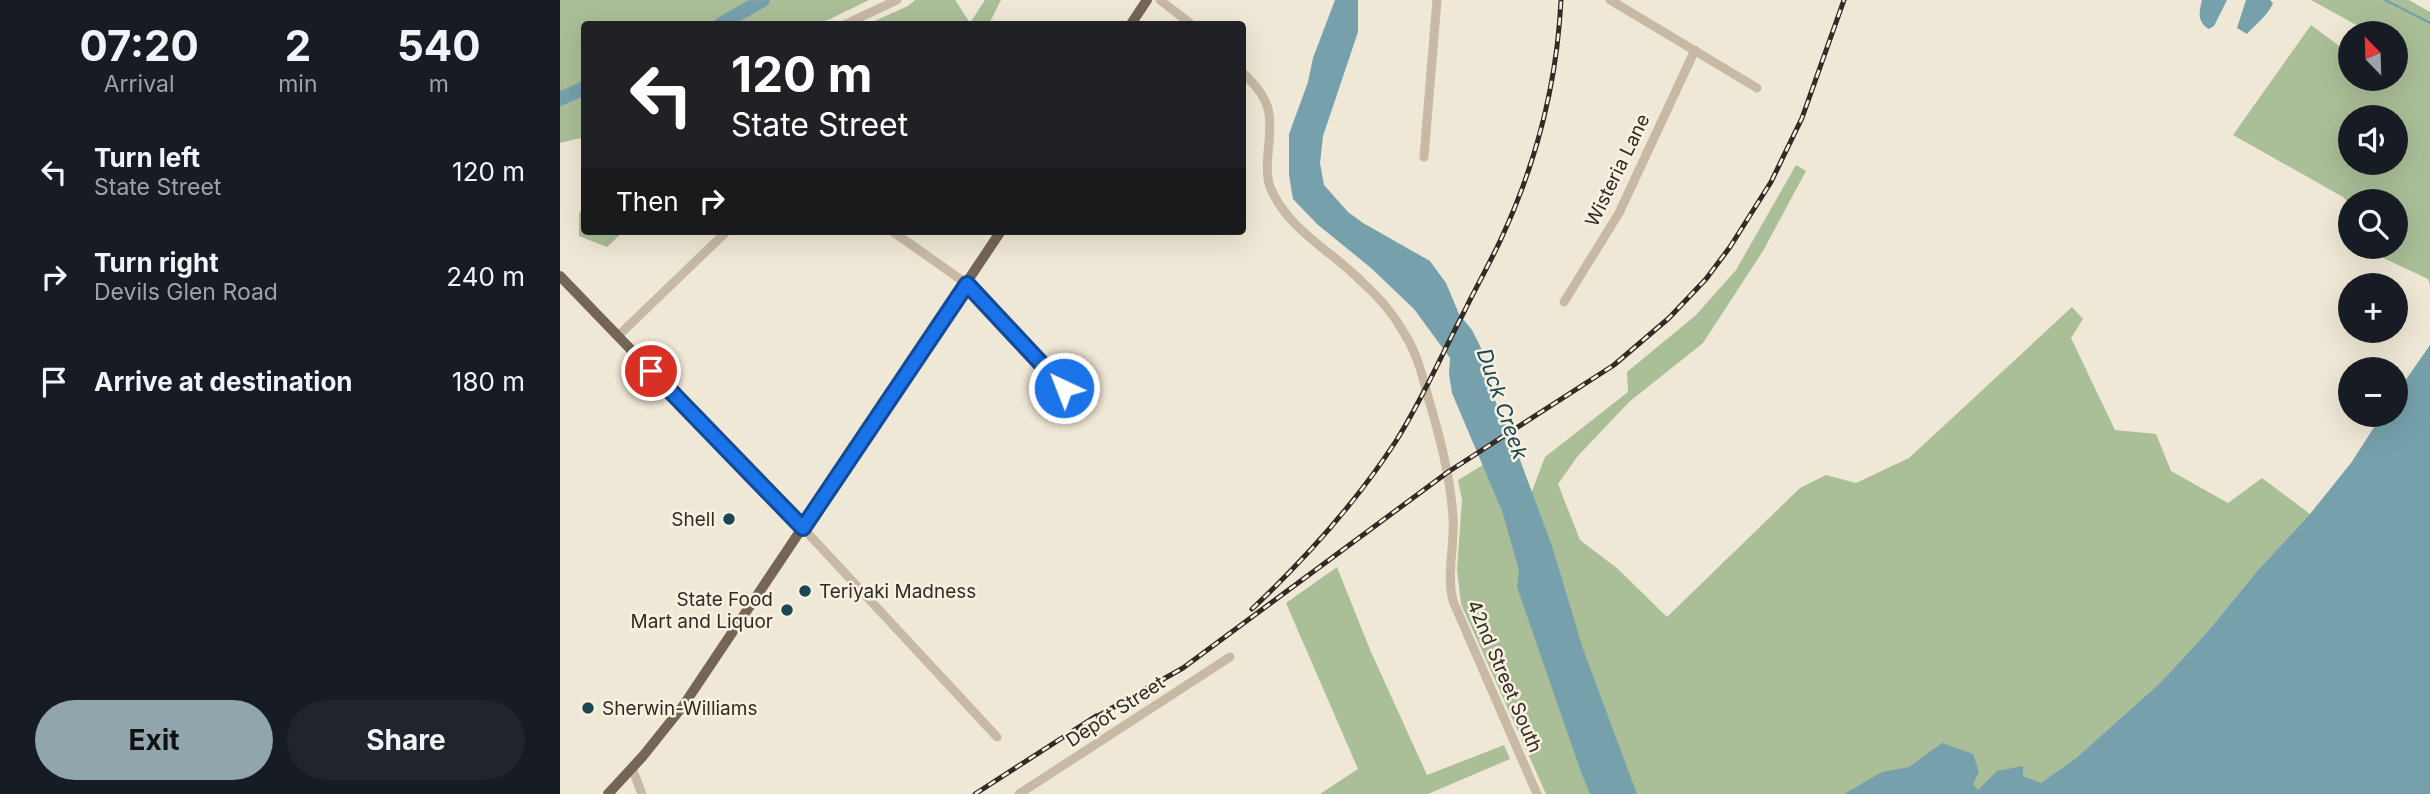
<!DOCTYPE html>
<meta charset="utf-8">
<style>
body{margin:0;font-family:Inter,sans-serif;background:#20242c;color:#f1f3f6;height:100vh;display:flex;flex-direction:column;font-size:26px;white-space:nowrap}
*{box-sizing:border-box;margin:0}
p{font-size:23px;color:#9ea1a6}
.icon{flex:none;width:38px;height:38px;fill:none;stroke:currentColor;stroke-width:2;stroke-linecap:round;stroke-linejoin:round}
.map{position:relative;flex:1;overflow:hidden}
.drawer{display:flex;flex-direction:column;background:#171b24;width:560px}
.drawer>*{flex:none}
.banner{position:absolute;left:21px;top:21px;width:665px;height:214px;border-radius:7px;box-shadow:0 7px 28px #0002;background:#202124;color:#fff;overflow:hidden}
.needle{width:46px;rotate:337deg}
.fabs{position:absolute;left:1778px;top:21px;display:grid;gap:14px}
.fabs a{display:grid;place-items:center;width:70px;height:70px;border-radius:50%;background:#171b24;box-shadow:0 7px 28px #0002;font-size:35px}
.pin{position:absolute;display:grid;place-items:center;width:60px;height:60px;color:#fff;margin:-30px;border:4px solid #fff;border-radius:50%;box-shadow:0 2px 7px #0007}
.me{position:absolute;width:77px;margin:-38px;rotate:317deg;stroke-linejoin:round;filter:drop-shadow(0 0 5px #0008)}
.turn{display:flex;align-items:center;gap:24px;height:147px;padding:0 35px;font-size:32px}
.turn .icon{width:91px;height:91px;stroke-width:2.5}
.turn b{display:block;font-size:49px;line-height:60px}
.then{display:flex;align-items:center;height:66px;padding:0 35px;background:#0003;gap:14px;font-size:26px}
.eta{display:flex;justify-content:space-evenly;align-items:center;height:119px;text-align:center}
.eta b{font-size:42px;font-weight:700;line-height:49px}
.button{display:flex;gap:14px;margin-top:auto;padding:14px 35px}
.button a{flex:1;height:80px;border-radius:42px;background:#91a5ac;color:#111;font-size:28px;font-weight:700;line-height:80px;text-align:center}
.button a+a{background:#20242c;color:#f1f3f6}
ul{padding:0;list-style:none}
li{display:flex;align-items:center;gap:21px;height:105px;padding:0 35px}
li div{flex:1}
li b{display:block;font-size:26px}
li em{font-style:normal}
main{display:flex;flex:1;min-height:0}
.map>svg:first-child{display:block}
.green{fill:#aabe97;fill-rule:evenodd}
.water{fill:#76a1ac}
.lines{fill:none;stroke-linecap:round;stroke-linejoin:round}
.stream{stroke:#76a1ac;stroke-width:2.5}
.river{stroke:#76a1ac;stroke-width:14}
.minor{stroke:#c7b9a3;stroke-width:9}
.major{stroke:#746556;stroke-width:10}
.rail-casing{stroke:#322b25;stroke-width:5}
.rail{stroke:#f8f1e2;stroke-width:2.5;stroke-dasharray:8;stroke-linecap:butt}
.route-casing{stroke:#114b97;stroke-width:18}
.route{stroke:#1a73e8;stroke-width:12}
.poi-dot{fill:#1c4652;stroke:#f8f1e2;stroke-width:2.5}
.labels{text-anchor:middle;stroke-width:5;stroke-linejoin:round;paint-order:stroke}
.street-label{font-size:19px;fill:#322b25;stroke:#f8f1e2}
.poi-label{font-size:19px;fill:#322b25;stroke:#f8f1e2;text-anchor:end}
.water-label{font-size:21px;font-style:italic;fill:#1c4652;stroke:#f8f1e2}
</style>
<main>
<section class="drawer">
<div class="eta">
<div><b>07:20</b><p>Arrival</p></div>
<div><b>2</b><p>min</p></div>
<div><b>540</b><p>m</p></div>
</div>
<ul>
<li><svg class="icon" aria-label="left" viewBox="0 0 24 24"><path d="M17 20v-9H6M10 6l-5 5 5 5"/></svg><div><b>Turn left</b><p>State Street</p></div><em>120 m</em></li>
<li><svg class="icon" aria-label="right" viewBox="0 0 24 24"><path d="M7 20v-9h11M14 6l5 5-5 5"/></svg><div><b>Turn right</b><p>Devils Glen Road</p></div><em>240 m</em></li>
<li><svg class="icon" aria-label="arrive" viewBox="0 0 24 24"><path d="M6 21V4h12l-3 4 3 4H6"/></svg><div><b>Arrive at destination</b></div><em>180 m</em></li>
</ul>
<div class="button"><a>Exit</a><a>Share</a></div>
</section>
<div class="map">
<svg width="1870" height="794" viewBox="0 0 1870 794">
<rect width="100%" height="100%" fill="#f0e8d6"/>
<path class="green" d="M0 0H309L268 20 252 24H24V141L21 138 0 143Z
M355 0H395L410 23 425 0H441L429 24H308L348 6Z
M1751 0H1849L1870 12V285L1868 279 1819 256 1815 247H1836V201H1790V205L1783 197 1673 135 1751 25 1790 54V79H1836V33H1802L1800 27ZM1790 117H1836V163H1790Z
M1236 165 1246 171 1203 251 1143 343 1069 402 1017 457 998 484 1020 540 1058 569 1107 617 1240 488 1266 475 1296 483 1349 458 1512 307 1523 319 1511 338 1555 430 1596 434 1611 471 1668 503 1702 478 1750 514 1698 570 1649 630 1600 683 1516 758 1466 794H986L901 604 897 570 902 500 898 480 946 451 1024 652 969 499 985 457 1068 392 1067 372 1136 315 1176 270Z
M24 206V231H64L47 247 19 236V213Z
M777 567 811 652 867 775 944 745 950 759 868 794H760L798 769 726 603Z"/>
<path class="water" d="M775 0H798V32L763 136 760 163 764 185 788 212 803 223 870 261 886 283 899 314 912 330 923 352 926 381 950 433 992 546 1023 649 1077 794H1030L1021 772 957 587 959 570 942 511 892 393 889 374 890 358 854 309 811 268 757 224 733 199 729 175V134L748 82 753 58Z
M1642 0H1667L1654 26 1649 29C1637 22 1639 12 1642 0Z
M1686 0H1710L1713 3C1709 14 1696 24 1687 34L1677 28Z
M1870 345V794H1284L1322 772 1349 767 1382 743 1413 754 1419 772 1413 784 1418 790 1437 771 1463 766V776L1481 783 1516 758 1600 683 1649 630 1698 570 1750 514 1791 463 1822 415H1836V394Z"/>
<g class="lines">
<path class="stream" d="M1825 0 1870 23"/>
<path class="river" d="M161 24 203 0
M0 99 24 88"/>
<path class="minor" d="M600 0 631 24
M1050 0 1197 88
M286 24 337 0
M682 72C712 100 712 113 708 153 707 164 706 179 711 189 728 229 771 251 800 280 817 295 833 313 844 333 857 353 862 374 868 397 880 437 890 475 893 517 895 546 886 572 893 601L977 794
M864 157 877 0
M332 231 407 284 504 388
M1004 302 1059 213 1135 50
M58 336 165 233
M243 528 437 737
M72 768 82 794
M459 794 670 657"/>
<path class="major" d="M571 24 587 0
M0 276 243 528
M48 794 83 756 123 706 441 231"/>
<defs>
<path id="rail" d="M692 609C746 558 795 504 836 441 862 400 882 354 905 310 916 287 930 263 941 239 976 164 997 82 1001 0
M529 721 623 668 888 472 1054 365 1109 318 1146 279 1170 247 1211 182 1242 118 1284 0
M415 794 536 716"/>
</defs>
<use href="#rail" class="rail-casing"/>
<use href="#rail" class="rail"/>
</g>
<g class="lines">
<defs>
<path id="route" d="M91 371 243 528 407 284 504 388"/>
</defs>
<use href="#route" class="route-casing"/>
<use href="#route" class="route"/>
</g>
<g class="poi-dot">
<circle cx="169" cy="519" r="7"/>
<circle cx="245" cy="591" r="7"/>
<circle cx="227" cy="610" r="7"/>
<circle cx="28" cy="708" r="7"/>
</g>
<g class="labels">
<g class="street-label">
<text transform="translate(1057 170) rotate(-64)" y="7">Wisteria Lane</text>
<text transform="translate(945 676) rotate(67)" y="7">42nd Street South</text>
<text transform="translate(555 711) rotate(-33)" y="7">Depot Street</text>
</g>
<g class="poi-label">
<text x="155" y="526">Shell</text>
<text x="259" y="598" text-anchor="start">Teriyaki Madness</text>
<text x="213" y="606">State Food<tspan x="213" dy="22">Mart and Liquor</tspan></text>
<text x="42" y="715" text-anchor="start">Sherwin-Williams</text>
</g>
<g class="water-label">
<text transform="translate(942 404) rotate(71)" y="7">Duck Creek</text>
</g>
</g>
</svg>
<div class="fabs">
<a><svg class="needle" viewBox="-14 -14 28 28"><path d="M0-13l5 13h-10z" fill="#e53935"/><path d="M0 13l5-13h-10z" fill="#9ea1a6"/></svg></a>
<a><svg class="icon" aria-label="sound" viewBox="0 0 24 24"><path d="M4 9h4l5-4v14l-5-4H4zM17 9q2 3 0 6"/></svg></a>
<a><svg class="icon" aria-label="search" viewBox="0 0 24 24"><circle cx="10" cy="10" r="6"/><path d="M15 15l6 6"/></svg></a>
<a>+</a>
<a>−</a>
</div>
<div class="pin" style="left:91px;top:371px;background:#d93025"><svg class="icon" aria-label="arrive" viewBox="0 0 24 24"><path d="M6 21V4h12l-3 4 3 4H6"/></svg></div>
<svg class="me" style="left:504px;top:388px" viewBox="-20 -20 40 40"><circle r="17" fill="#1a73e8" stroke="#fff" stroke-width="3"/><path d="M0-11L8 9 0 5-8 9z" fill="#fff"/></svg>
<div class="banner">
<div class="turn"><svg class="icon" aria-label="left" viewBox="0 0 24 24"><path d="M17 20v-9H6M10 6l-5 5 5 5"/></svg><div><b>120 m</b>State Street</div></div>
<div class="then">Then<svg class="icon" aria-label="right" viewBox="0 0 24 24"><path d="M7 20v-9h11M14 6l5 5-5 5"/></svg></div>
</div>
</div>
</main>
